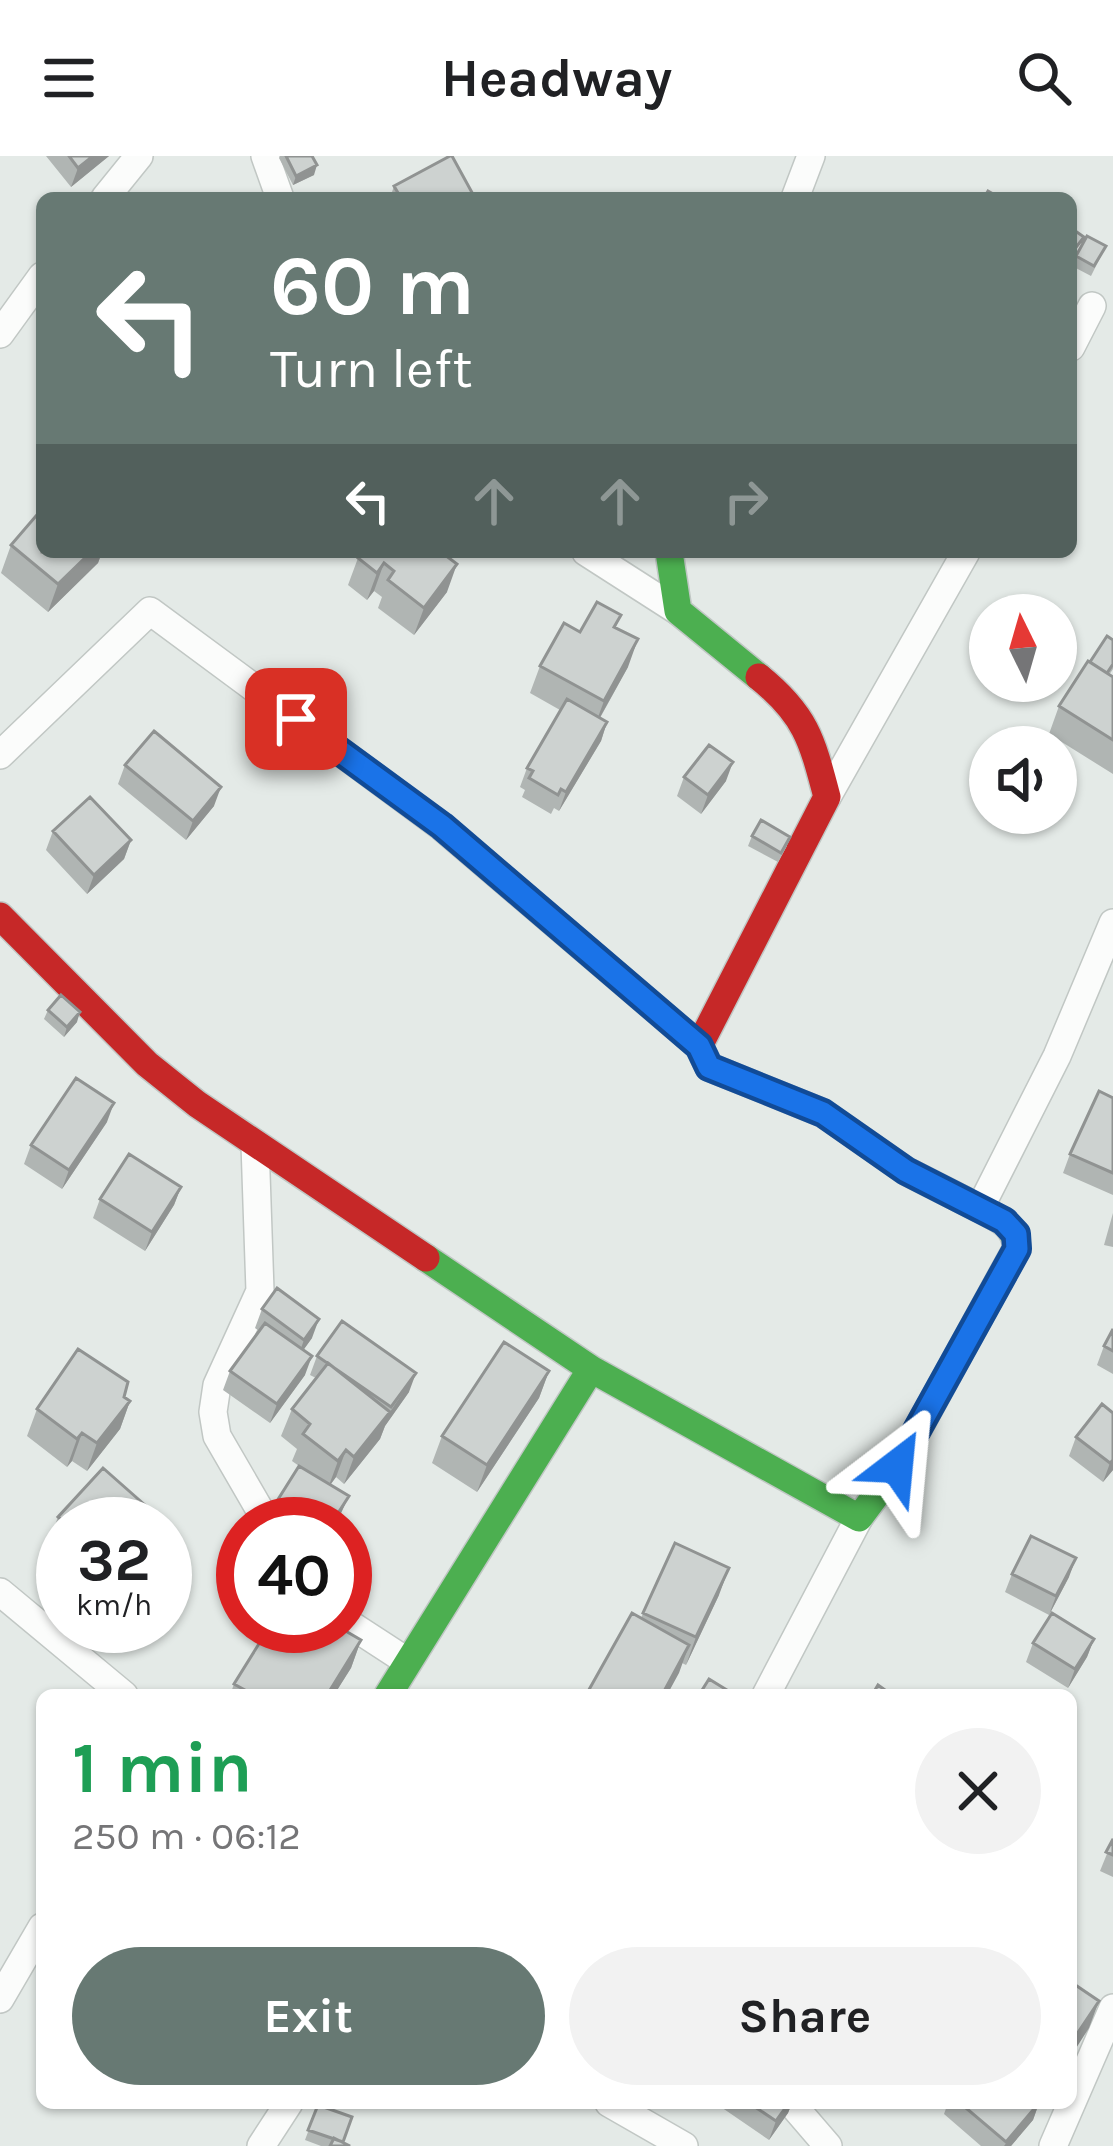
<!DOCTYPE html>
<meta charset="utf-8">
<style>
body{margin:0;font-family:Karla,sans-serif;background:#f2f2f2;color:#202124;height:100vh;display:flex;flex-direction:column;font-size:45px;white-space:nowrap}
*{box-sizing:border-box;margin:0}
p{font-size:39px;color:#757577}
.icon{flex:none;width:66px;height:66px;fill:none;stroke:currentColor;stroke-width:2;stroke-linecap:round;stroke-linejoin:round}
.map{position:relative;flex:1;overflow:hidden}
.details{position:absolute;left:36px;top:1533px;width:1041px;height:420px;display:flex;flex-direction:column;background:#fff;border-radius:18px;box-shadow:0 3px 9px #0004}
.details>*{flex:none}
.guide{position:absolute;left:36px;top:36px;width:1041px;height:366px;border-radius:18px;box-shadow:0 3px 9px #0004;background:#677973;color:#fff;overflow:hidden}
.needle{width:78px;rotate:355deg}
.fabs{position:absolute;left:969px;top:438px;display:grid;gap:24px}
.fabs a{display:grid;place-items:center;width:108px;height:108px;border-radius:50%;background:#fff;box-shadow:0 3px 9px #0004;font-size:60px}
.speed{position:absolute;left:36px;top:1341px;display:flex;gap:24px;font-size:60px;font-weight:700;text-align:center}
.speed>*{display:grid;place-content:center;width:156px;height:156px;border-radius:50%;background:#fff;box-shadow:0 3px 9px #0004;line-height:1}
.speed small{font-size:30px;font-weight:400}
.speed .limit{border:18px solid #d22;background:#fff;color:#111}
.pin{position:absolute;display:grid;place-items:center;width:102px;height:102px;color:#fff;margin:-51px;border-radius:24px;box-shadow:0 6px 18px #0006}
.me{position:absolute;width:132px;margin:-66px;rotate:29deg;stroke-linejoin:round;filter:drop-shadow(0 0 9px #0008)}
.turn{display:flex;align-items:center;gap:42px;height:252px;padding:0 36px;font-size:54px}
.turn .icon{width:156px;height:156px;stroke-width:2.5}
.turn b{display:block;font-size:84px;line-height:102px}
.lanes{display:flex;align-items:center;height:114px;padding:0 36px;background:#0003;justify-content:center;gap:60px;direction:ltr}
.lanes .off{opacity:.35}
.round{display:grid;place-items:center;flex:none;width:126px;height:126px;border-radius:63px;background:#f2f2f2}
.summary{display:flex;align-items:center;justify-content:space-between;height:204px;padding:0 36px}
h1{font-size:72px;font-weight:700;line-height:90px;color:#1e9e55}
.button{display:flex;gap:24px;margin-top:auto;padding:24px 36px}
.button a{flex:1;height:138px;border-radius:72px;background:#677973;color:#fff;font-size:48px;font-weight:700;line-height:138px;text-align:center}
.button a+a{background:#f2f2f2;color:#202124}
header{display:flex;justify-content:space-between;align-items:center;height:156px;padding:0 36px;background:#fff;font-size:54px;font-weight:700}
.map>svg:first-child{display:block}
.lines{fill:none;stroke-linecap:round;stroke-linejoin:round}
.street-casing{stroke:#c1c7c4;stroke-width:30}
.fast-casing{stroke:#c0c7c4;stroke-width:30}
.jam-casing{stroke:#c0c7c4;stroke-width:30}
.street{stroke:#fbfcfb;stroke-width:27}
.fast{stroke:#4caf50;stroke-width:27}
.jam{stroke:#c62828;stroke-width:27}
.wall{fill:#b0b5b3}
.shaded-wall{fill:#909392}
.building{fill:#cdd2d0;stroke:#909392;stroke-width:3}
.route-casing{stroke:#114b97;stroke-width:30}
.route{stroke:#1a73e8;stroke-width:21}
</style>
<header><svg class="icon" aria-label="menu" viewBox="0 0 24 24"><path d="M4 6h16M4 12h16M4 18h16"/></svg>Headway<svg class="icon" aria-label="search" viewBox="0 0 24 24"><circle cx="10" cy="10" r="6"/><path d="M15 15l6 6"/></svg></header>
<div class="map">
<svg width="1113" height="1990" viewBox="0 0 1113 1990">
<rect width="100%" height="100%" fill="#e4eae7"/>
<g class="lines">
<defs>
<path id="street" d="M265 0 280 42
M105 42 139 0
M795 42 811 0
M0 178 42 120
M1071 191 1092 150
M586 396 678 455
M0 599 150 455 442 671 699 890
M827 641 966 396
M255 988 260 1135 217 1229 213 1256 217 1280 268 1368
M980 1052 1057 900 1113 767
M0 1436 124 1539
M345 1465 408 1506
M766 1539 859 1362
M0 1843 42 1771
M609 1947 684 1990
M791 1947 828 1990
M261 1990 289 1947
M1053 1990 1113 1852"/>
<path id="fast" d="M669 396 678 455 759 521
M591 1213 859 1362 897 1311 1017 1092C1015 1068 998 1062 979 1052
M388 1539 591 1213 426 1102"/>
<path id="jam" d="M759 521C806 559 812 584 827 641L699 890 709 911 823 957 906 1015 979 1052
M0 760 147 908 197 948 426 1102"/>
</defs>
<use href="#street" class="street-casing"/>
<use href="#fast" class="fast-casing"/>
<use href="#jam" class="jam-casing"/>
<use href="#street" class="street"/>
<use href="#fast" class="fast"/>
<use href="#jam" class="jam"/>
</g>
<path class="wall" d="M46 0H109L71 31Z
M280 0H312L314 19 293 29 279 2Z
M394 30 475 42H390Z
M1106 90 1091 120 1072 110 1076 100Z
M11 389 42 396H102L98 407 48 456 1 417Z
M362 396 447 436 414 479 378 452 382 441 374 435 367 444 348 429 358 402Z
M621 459 616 471 628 511 600 562 607 566 601 585 559 655 554 652 551 658 522 641 525 634 520 631 527 612 560 554 530 537 540 510 580 476Z
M1113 484V513L1109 519 1113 521V618L1049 578 1059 550 1090 506Z
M125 609 214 650 186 684 118 628Z
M684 621 726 625 701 658 677 640Z
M53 675 131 684 124 703 87 738 46 694Z
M752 680 787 690 778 706 748 690Z
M48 854 77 866 64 881 44 863Z
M1113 942V1039L1063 1017 1070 998Z
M107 966 62 1033 24 1008 31 989Z
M181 1031 174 1049 145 1095 93 1062 100 1043Z
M1113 1057V1091L1104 1089Z
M262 1153 312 1182 303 1194 305 1219 270 1267 223 1234 230 1215 259 1175 255 1172Z
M1113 1173V1218L1097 1209 1104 1190Z
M317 1200 409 1236 385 1270 380 1283 344 1328 336 1321 330 1329 342 1359 336 1368H277L270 1364 277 1345 299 1310 292 1305 297 1293 281 1280 292 1253 316 1222 310 1219Z
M549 1215 539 1242 477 1336 432 1307 442 1280Z
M124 1241 130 1245 120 1273 87 1315 72 1305 67 1311 27 1280 37 1253Z
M1113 1257V1314L1103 1326 1069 1300 1076 1281Z
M58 1361 163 1365 162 1368H63V1402L48 1388Z
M675 1387 719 1439 686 1509 682 1507 667 1539H586L641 1462Z
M1012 1418 1069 1421 1049 1459 1005 1436Z
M1094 1483 1087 1501 1068 1532 1026 1506 1033 1487Z
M361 1484 351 1512 334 1539H230L234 1528Z
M1113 1683V1721L1100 1715Z
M719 1947H792L788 1957 769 1984 718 1949Z
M948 1947H1039L1033 1964 1011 1990H981L944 1958Z
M318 1949 343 1986 350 1990H321L305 1984Z"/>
<path class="shaded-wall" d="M93 0H109L71 31 78 12Z
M317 9 314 19 293 29 296 20Z
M91 396H102L98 407 48 456 58 428Z
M384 407 374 435 367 444 377 417Z
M457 408 447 436 414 479 424 452Z
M638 483 628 511 594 572 604 545Z
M607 566 601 585 559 655 566 636Z
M733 606 726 625 701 658 708 639Z
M221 631 214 650 186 684 193 665Z
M131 684 124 703 87 738 94 719Z
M80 856 77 866 64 881 67 871Z
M114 947 107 966 62 1033 69 1014Z
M181 1031 174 1049 145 1095 152 1076Z
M319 1163 312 1182 297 1203 304 1184Z
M312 1200 305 1219 270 1267 277 1248Z
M549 1215 539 1242 477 1336 487 1309Z
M416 1217 409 1236 385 1270 380 1283 344 1328 354 1301 390 1256Z
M130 1245 120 1273 87 1315 97 1287Z
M82 1277 72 1305 67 1311 77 1283Z
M346 1294 336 1321 328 1332 338 1305Z
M1113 1304V1314L1103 1326 1110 1307Z
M349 1340 336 1368H331Z
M1076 1402 1069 1421 1049 1459 1056 1440Z
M729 1412 719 1439 686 1509 696 1481Z
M1094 1483 1087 1501 1068 1532 1075 1513Z
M361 1484 351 1512 334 1539H327Z
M689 1489 679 1517 667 1539H662Z
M1099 1845 1089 1872 1071 1900V1887Z
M789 1947H792L788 1957 769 1984 776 1965Z
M1039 1947 1033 1964 1011 1990H1004Z"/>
<path class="building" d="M69 0H93L78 12Z
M286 0H312L317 9 296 20Z
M450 0H452L475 42H401L394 30Z
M988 35 1000 42H984Z
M1071 72 1084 81 1074 94 1071 92Z
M1087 80 1106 90 1094 110 1076 100Z
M42 353V396H91L58 428 11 389Z
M362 396H441L457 408 424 452 388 424 394 415 384 407 377 417 358 402Z
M597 446 621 459 614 471 638 483 604 545 540 510 564 467 580 476Z
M1107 480 1113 484V508L1107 517 1090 506Z
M1088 505 1113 521V584L1059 550Z
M567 543 607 566 566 636 561 633 558 639 529 622 533 615 527 612Z
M154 575 221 631 193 665 125 609Z
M709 589 733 606 708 639 684 621Z
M90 641 131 684 94 719 53 675Z
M761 664 790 681 781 697 752 680Z
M61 839 80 856 67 871 48 854Z
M76 922 114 947 69 1014 31 989Z
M1099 935 1113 942V1017L1070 998Z
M129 998 181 1031 152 1076 100 1043Z
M277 1132 319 1163 304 1184 262 1153Z
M342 1165 416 1217 391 1251 317 1200Z
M265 1167 312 1200 277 1248 230 1215Z
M1113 1173V1195L1104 1190Z
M504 1186 549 1215 487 1309 442 1280Z
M78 1193 128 1226 124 1241 130 1245 97 1287 82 1277 77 1283 37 1253Z
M328 1207 390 1256 354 1301 346 1294 338 1305 303 1278 310 1268 292 1253Z
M1102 1248 1113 1257V1304L1110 1307 1076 1281Z
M299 1310 349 1340 331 1368H315L277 1345Z
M103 1312 163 1365 160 1368H66L58 1361Z
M1031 1380 1076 1402 1056 1440 1012 1418Z
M675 1387 729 1412 696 1481 643 1457Z
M632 1457 689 1489 662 1539H586Z
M1052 1457 1094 1483 1075 1513 1033 1487Z
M270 1470H337L361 1484 327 1539H254L234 1528Z
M709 1523 735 1539H699Z
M878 1529 892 1539H872Z
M1113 1683V1699L1106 1696Z
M1071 1826 1099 1845 1071 1887Z
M749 1947H789L776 1965Z
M960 1947H1039L1006 1986Z
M318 1949 352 1961 343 1986 308 1974Z
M334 1982 350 1990H330Z"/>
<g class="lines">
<defs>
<path id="route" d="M296 563 442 670 699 890 709 911 823 957 906 1015 1004 1065 1016 1078 1017 1093 897 1310"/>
</defs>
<use href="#route" class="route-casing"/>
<use href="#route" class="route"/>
</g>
</svg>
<div class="fabs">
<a><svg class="needle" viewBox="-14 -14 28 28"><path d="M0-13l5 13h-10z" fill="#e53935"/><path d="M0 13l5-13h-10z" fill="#757577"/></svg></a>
<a><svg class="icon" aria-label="sound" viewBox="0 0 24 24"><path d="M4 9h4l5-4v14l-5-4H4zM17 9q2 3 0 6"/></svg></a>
</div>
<div class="speed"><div>32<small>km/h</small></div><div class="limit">40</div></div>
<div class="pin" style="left:296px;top:563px;background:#d93025"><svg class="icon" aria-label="arrive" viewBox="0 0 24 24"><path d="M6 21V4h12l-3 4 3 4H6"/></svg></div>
<svg class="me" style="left:897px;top:1310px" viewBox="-20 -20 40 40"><path d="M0-17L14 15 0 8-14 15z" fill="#1a73e8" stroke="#fff" stroke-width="4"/></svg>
<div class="guide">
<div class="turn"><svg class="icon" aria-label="left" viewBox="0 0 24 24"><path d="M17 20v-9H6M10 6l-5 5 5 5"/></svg><div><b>60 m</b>Turn left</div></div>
<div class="lanes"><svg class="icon" aria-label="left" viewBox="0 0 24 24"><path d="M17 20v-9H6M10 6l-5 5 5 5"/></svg><svg class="icon off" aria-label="ahead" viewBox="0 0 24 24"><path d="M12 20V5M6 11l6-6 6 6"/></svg><svg class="icon off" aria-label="ahead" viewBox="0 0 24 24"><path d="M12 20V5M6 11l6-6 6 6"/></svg><svg class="icon off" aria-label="right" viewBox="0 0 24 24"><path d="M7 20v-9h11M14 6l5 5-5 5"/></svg></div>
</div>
<section class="details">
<div class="summary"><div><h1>1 min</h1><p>250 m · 06:12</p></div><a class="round"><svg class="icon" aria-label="close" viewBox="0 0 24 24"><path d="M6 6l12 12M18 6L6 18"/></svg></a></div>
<div class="button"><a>Exit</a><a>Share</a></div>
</section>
</div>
